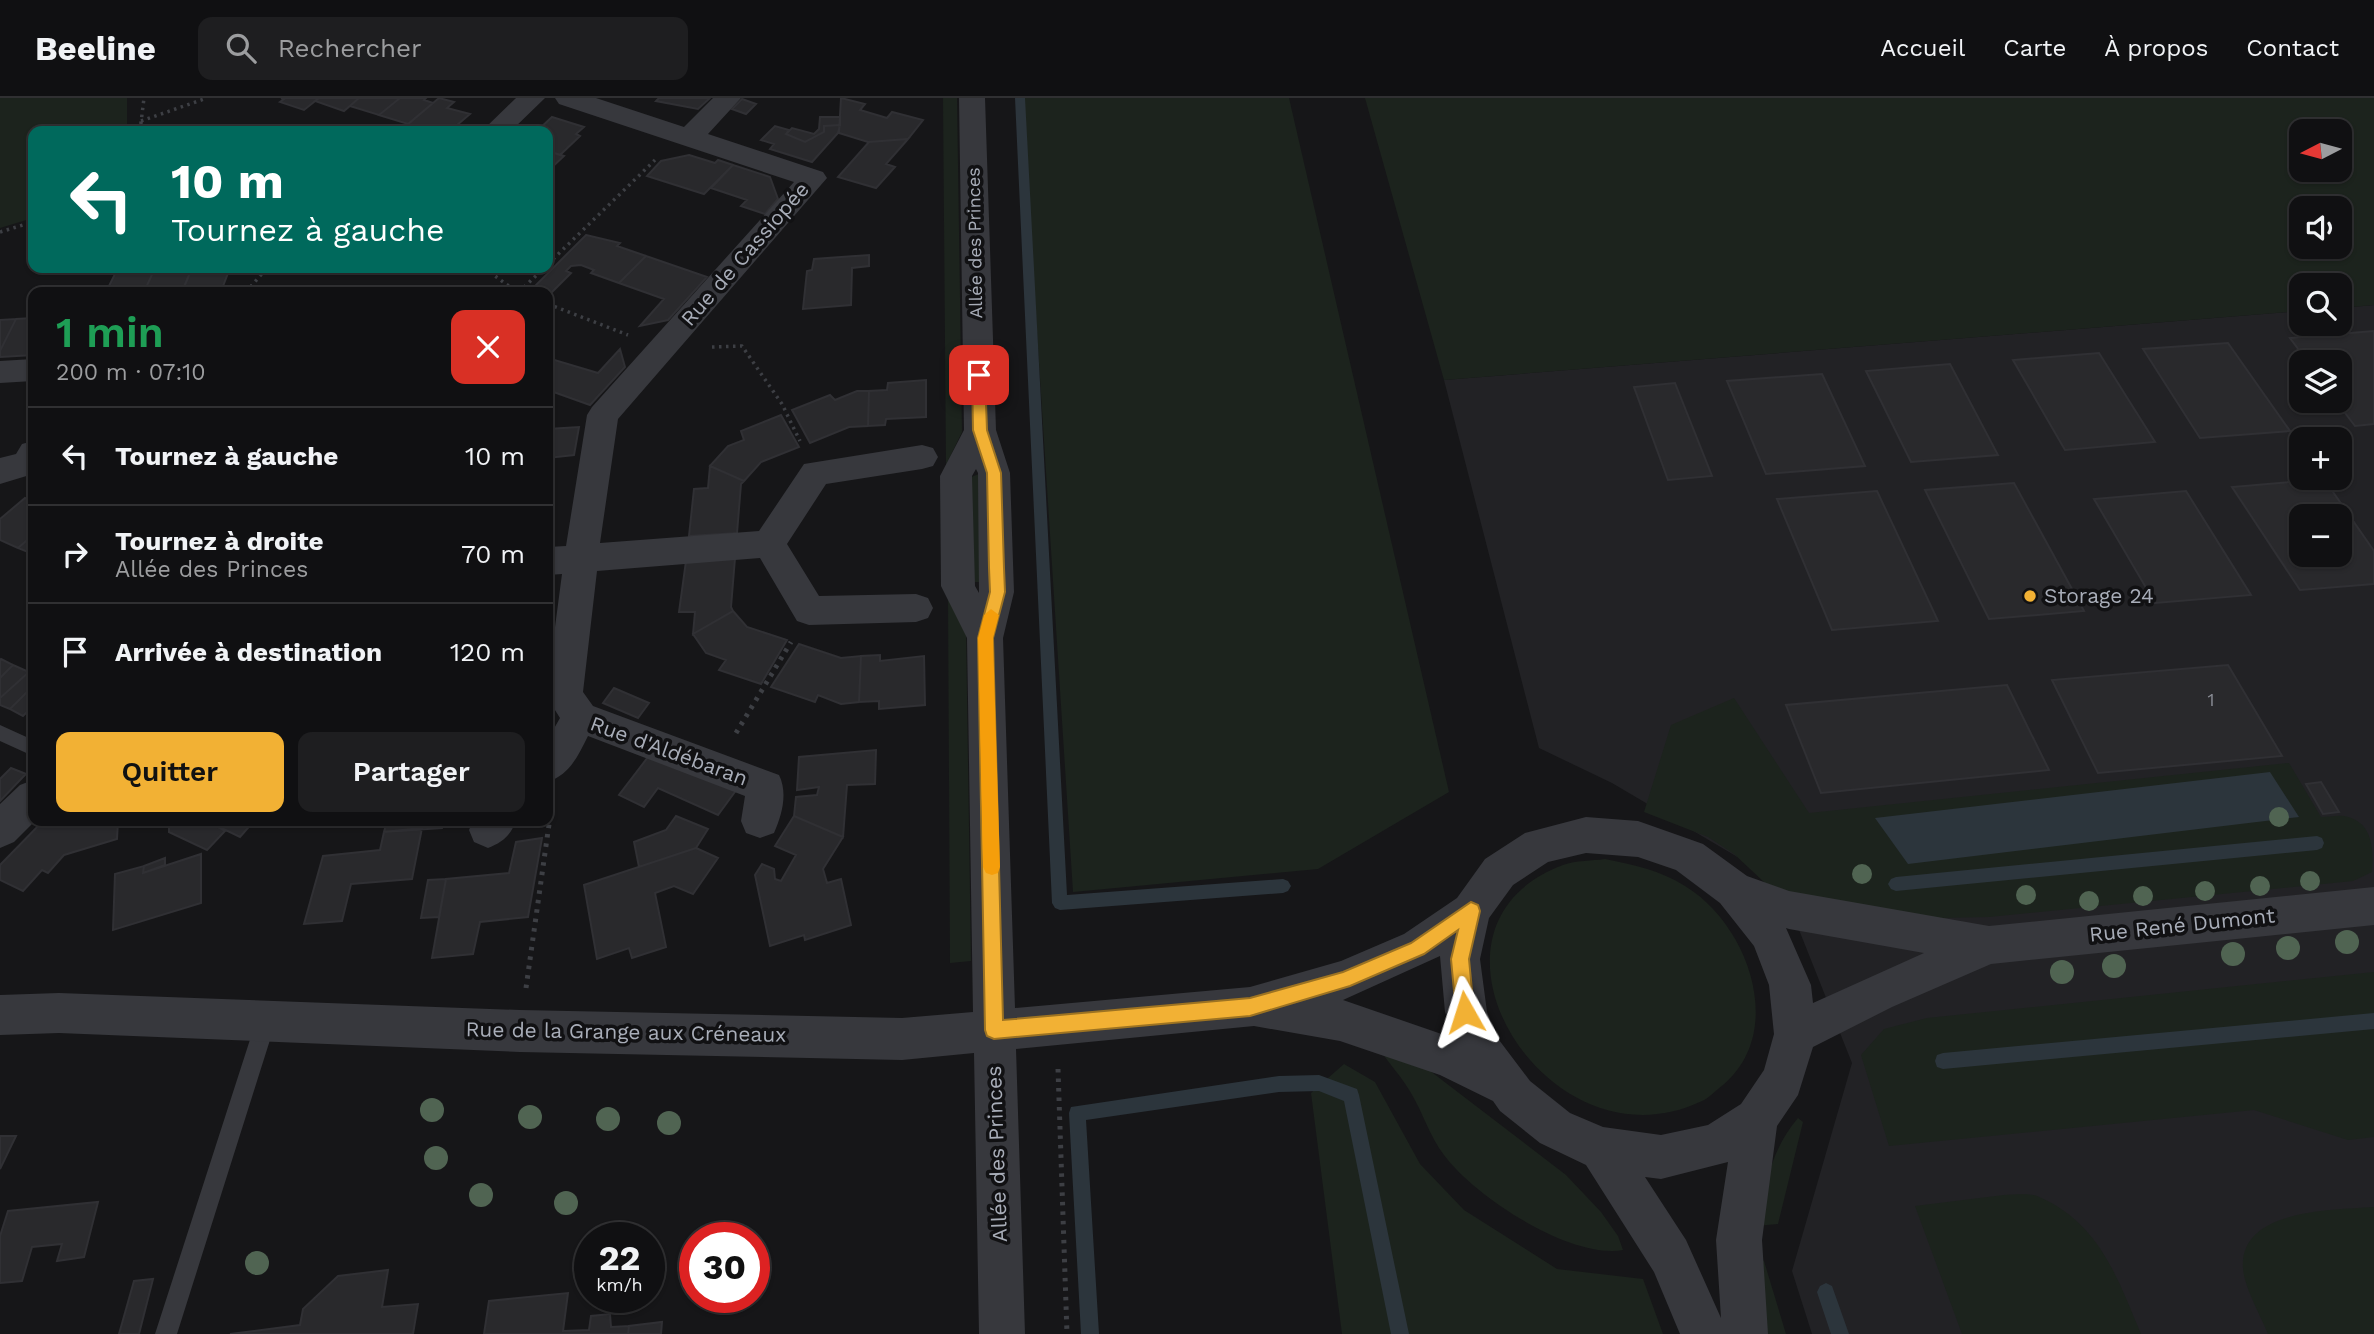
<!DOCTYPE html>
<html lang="fr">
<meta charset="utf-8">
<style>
body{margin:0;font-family:"Work Sans",sans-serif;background:#1e1e20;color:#f1f3f6;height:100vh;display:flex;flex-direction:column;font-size:26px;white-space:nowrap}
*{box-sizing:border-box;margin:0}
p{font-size:23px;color:#9c9d9f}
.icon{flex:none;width:38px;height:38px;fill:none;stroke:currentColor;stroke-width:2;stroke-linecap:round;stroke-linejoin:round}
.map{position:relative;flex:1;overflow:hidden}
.side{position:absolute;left:28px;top:189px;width:525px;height:539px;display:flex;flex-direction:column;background:#101012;border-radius:14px;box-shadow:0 2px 5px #0004,0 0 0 2px #303032}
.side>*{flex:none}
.hud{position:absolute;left:28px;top:28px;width:525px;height:147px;border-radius:14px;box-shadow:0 2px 5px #0004,0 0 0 2px #303032;background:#00695c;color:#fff;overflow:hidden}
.needle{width:46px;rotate:264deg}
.buttons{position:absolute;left:2289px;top:21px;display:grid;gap:14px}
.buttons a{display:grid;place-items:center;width:63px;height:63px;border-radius:14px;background:#101012;box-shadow:0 2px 5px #0004,0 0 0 2px #303032;font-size:35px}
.speed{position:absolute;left:574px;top:1124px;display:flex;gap:14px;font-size:35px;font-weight:700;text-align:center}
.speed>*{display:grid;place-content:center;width:91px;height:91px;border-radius:50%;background:#101012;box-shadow:0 2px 5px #0004,0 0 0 2px #303032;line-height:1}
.speed small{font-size:18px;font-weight:400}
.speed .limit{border:10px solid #d22;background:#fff;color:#111}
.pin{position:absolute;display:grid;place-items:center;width:60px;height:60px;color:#fff;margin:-30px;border-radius:14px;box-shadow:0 4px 10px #0006}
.me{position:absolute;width:77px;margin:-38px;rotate:354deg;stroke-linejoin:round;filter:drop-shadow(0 0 5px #0008)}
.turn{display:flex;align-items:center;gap:24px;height:147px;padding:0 28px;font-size:32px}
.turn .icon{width:91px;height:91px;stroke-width:2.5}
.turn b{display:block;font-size:49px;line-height:60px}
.round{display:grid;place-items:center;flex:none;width:74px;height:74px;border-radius:14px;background:#1e1e20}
.summary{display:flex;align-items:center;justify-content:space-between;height:119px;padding:0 28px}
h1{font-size:42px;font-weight:600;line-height:52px;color:#1e9e55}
.cta{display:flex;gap:14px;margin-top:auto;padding:14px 28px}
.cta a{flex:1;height:80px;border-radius:14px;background:#f2b134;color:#111;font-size:28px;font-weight:600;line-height:80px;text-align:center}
.cta a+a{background:#1e1e20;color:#f1f3f6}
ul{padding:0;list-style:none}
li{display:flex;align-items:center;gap:21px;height:98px;padding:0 28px;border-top:2px solid #303032}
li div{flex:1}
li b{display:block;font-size:26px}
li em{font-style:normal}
header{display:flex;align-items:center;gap:42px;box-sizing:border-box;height:98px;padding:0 35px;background:#101012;border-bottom:2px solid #303032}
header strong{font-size:33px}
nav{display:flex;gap:38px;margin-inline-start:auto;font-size:24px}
.search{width:490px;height:63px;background:#1e1e20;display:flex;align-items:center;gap:18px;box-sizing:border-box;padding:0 24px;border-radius:14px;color:#9c9d9f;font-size:26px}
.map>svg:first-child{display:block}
.built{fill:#222225;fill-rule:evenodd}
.green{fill:#1c231d;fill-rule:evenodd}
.water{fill:#2c353c}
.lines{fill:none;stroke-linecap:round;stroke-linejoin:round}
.stream{fill:#2c353c;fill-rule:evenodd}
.building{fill:#29292c;stroke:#303034;stroke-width:2;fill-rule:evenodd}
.path-far1{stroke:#3d3f44;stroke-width:3.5;stroke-dasharray:2.5 4.5;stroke-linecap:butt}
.path{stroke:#3d3f44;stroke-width:5;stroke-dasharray:3.5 6;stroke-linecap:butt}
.service{fill:#37383d;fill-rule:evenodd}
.minor{fill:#37383d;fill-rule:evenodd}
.tree{fill:#506452}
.route{fill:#f2b134;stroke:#9d7322;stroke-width:2}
.slow{fill:#f59e0b}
.poi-dot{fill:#f2b134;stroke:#111113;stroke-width:2.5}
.labels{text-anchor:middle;stroke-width:7;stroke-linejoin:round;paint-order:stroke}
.far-street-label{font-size:18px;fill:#a8adb8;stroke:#111113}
.number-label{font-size:18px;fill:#888b94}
.street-label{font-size:21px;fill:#a8adb8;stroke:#111113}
.poi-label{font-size:21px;fill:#a8adb8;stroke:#111113;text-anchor:start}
</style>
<header>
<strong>Beeline</strong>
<div class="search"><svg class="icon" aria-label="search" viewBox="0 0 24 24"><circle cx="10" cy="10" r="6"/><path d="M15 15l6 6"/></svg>Rechercher</div>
<nav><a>Accueil</a><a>Carte</a><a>À propos</a><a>Contact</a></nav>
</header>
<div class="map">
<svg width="2374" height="1236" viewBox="0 0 2374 1236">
<rect width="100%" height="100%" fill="#161618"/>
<path class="built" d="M2374 207V1236H1812L1792 1173 1852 965 1780 784 1612 685 1539 650 1444 282 2301 213V226H2340V210ZM2301 264H2340V303H2301ZM2301 341H2340V380H2301ZM2301 418H2340V457H2301Z"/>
<path class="green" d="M0 0H127V33H33V120L0 130Z
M943 0H957L962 334 946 367Z
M1022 0H1289L1449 694 1318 771 1073 794Z
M1365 0H2374V207L2340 210V187H2301V213L1444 282ZM2301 33H2340V72H2301ZM2340 110V149H2301V110Z
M979 376V484H974L971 379Z
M948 499 966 530 971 863 950 865Z
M1734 600 1809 715 2289 665 2321 719C2328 719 2337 717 2344 718 2372 723 2374 749 2372 774L2353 783 1989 819 1940 820 1788 800 1765 785 1734 756 1708 739 1644 714 1671 627Z
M1605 761C1634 767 1660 772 1685 788 1748 826 1787 933 1723 987 1716 992 1709 1000 1702 1003 1546 1078 1396 829 1563 767 1576 762 1592 763 1605 761Z
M2374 874V1039L2348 1042 2254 1012 1889 1048 1861 957 1884 931 1927 920Z
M1380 952 1425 969 1566 1077 1601 1114 1618 1138 1623 1152C1570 1161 1475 1099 1444 1057 1430 1039 1423 1015 1411 995 1402 979 1390 967 1380 952Z
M1344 966 1375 984 1420 1066 1464 1112 1557 1171 1643 1181 1663 1236H1342L1311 995Z
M1798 1020 1803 1024 1778 1126 1756 1128C1765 1089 1771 1051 1798 1020Z
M2004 1097C2014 1097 2028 1095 2037 1098 2099 1124 2117 1179 2141 1236H1962L1915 1108Z
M2374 1109V1236H2268C2261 1218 2244 1189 2243 1170 2239 1111 2333 1112 2374 1109Z
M1756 1159 1764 1163 1786 1236H1763Z"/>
<path class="water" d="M2270 674 2299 719 1908 766 1875 720Z"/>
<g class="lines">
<path class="stream" d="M1015 0H1025L1067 797 1283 781 1288 783 1291 788 1288 793 1283 795 1060 812 1055 810 1052 805Z
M2317 738 2322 740 2324 745 2322 750 2317 752 1896 793 1891 791 1888 786 1891 781 1896 779Z
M2374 915V931L1943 971 1937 969 1935 963 1937 957 1943 955Z
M1319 977 1357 991 1359 997 1409 1236H1391L1344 1003 1319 993 1279 994 1086 1022 1099 1236H1081L1069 1015 1071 1009 1279 978Z
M1826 1185 1832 1188 1849 1236H1831L1817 1194 1820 1188Z"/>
</g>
<path class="building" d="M281 0H319L304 12 280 4 284 1Z
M319 0H359L344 13 315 3Z
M359 0H400L379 17 350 8Z
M400 0H426L424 2 433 5 408 26 379 17Z
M439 0 454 4 447 10 470 16 450 33H421L406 28Z
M659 0H710L698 11 656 3Z
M841 0 865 6 860 12 887 20 892 14 923 22 908 41 868 44 839 35Z
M742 1 756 6 746 16 732 11Z
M552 19 584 29 576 36 580 38 560 57 548 53V33H537Z
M820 19H840V27L824 28V34L805 44 786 36 792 30 814 36 819 31Z
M840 27 838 35 812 64 770 51 774 46 761 42 775 28 789 32 786 36 805 44 824 34V28Z
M908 41 886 66 895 69 876 90 838 79 869 44Z
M548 53 564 58 548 73Z
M689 57 715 65 718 62 733 67 704 96 647 78 661 63Z
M733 67 770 79 778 101 765 116 741 108 747 102 711 90Z
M586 137 620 145 617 148 646 158 619 185 591 175 594 172 581 167 571 168 566 173 571 175 550 196 533 190Z
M869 157V168L852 170 851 207 803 211 807 173 812 172 814 161Z
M646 158 707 179 668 222 640 228 664 201 619 185Z
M118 170H155L144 194H106Z
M155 170H192L183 191 144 194Z
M192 170H230L223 188 201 189 199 194H182Z
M33 220V257L0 259V253L16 221Z
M16 221 0 253V222Z
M2374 233V326L2355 328 2336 303H2340V264H2308L2290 240Z
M2228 245 2290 333 2200 340 2143 251Z
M620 251 625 269 590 307 548 292V260L598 275Z
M2099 255 2155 344 2065 352 2013 262Z
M1950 266 1998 357 1911 364 1866 273Z
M1822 276 1865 368 1766 376 1727 283Z
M926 282V319L886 321 885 327 868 328 869 293 887 292 888 285Z
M1675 285 1712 378 1668 382 1634 289Z
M857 293H869L868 328 849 329 810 345 792 312 830 297 835 302Z
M781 317 799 349 761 364 744 383 710 368 728 348 744 342 741 333Z
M579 329 574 357 548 360V331Z
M710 368 744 383 741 386 737 435 689 438 694 391 708 390Z
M2324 381 2374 453V486L2300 492 2232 389ZM2301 418H2340V457H2301Z
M2014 385 2084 513 1989 521 1925 392Z
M1877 393 1938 523 1832 532 1777 401Z
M2186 393 2251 497 2155 505 2094 401Z
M25 400 33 403V437L18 450 0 442V421Z
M33 437V456L18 450Z
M735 460 731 509 733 513 693 536 695 514H679L686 463Z
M733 513 747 529 787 542 761 586 719 572 726 562 706 555 693 536Z
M799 546 841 560 861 558 859 604 841 606 818 597 815 604 771 589Z
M880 557V563L924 558 925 607 879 611V603L859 604 861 558Z
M1 561 13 567 0 580V562Z
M13 567 29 574 0 600V580Z
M2228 567 2282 658 2098 675 2052 582Z
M29 574 33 576V588L10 611 0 607V600Z
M2007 587 2049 672 1821 695 1786 607Z
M33 588V608L23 618 10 611Z
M614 590 649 605 638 620 603 605Z
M876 652 875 686 847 687 843 739 794 718 796 699 817 697 819 689 797 692 799 659Z
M648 659 737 691 718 717 658 690 644 709 619 697Z
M11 670 26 676 0 703V681Z
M2321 684 2339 714 2323 716 2306 686Z
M676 718 708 731 696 750 639 769 634 744 666 732Z
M794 718 843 739 823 771 827 785 841 781 851 827 805 842 804 837 770 848 755 777 762 766 774 771 775 781 781 783 796 757 775 748Z
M43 723H118L117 741 64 757 48 775 42 772 23 793 0 782V767Z
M169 723H207L225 733 207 752 169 734Z
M207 723H254L240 739Z
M387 723H444L442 730 384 734Z
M422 730 412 781 351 786 342 823 304 826 323 758 380 752 384 734Z
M542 740 528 819 480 824 473 856 432 860 446 781 509 775 516 744Z
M696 750 718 760 693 796 674 788 655 795 666 849 632 860 629 850 597 861 584 787Z
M201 756V805L113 832 115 776 144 768 143 775Z
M165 760V767L143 775 144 768Z
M446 781 439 819 421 820 428 782Z
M0 1038H16L0 1071Z
M98 1104 84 1159 57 1163 62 1146 32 1149 22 1183 0 1185V1138L8 1113Z
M388 1172 382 1209 418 1206 413 1236H230L300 1227 303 1211 338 1178Z
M153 1181 139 1236H119L134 1183Z
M568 1195 563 1233 589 1232 591 1218 610 1216 611 1229 629 1228 628 1236H484L489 1203Z
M662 1224 661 1236H628L629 1228Z"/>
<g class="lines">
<path class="path-far1" d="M141 23 207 0
M140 33 144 0
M0 134 33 124
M548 166 655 62
M484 170 517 194
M246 194 267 170
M519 194 544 170
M548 206 628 237
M712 249 742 248 782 306 800 343"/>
<path class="path" d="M736 635 791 544
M526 890 552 705
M1058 971 1067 1236"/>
<path class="service" d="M0 627 33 642V658L0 643Z
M266 913 273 916 276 923 177 1236H155L256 923 259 916Z"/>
<path class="minor" d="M516 0H545L511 33H482Z
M555 0H596L684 29 713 0H741L708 36 823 74 827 80 618 321 600 445 759 433 804 366 922 347 933 350 938 359 933 368 922 371 826 386 787 446 819 498 916 496 928 500 933 510 928 520 916 524 809 527 797 523 760 460 597 473 583 594 593 608 779 677C788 695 782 717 774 735L760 740 746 735 741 723 745 698 588 638C578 658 570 676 548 684V641L560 620 548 601V582L562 476 548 477V449L566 448 587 317 592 309 794 84 559 6Z
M959 0H985L996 332 1010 375 1014 494 1003 540 1015 910 1250 889 1341 863 1404 836 1457 800 1485 761 1525 735 1586 719 1638 723 1689 741 1703 746 1747 778 1789 793 1989 828 2374 789V827L1991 866 1892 909 1813 949 1798 997 1777 1028 1762 1142 1768 1236H1680L1654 1174 1586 1067 1540 1045 1500 1013 1493 1003 1440 977 1340 943 1254 928 1016 951 1025 1236H979L974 955 902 962 520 954 59 935 0 937V897L59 895 520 912 902 920 973 914 967 540 941 488 940 378 964 332ZM976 371 978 375 979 495 975 488 972 378ZM1586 755 1638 759 1676 772 1720 805 1754 848 1769 887 1774 936 1764 972 1741 1006 1708 1027 1661 1037 1603 1029 1570 1015 1530 983 1499 942 1487 914 1480 861 1489 820 1513 787 1548 764ZM1786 830 1789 831 1924 855 1813 905 1811 887ZM1440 858 1445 914 1456 941 1343 902ZM1728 1064 1716 1142 1721 1220 1686 1142 1645 1079 1661 1081Z
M33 261V283L0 285V263Z
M33 343V376L0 386V360L16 356 22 346Z
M33 682 35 723 14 744 0 750V706L20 687Z
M473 723H516C510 738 503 744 488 750L474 744 469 732Z"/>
</g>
<g class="tree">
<circle cx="2279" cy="719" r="10"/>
<circle cx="1862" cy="776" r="10"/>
<circle cx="2310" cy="783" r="10"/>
<circle cx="2260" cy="788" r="10"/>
<circle cx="2205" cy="793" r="10"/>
<circle cx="2026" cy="797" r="10"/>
<circle cx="2143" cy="798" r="10"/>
<circle cx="2089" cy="803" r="10"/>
<circle cx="2347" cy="844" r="12"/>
<circle cx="2288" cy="850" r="12"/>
<circle cx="2233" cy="856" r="12"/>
<circle cx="2114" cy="868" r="12"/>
<circle cx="2062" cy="874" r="12"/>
<circle cx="432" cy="1012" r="12"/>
<circle cx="530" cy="1019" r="12"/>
<circle cx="608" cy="1021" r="12"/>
<circle cx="669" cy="1025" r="12"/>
<circle cx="436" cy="1060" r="12"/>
<circle cx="481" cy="1097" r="12"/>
<circle cx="566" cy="1105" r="12"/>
<circle cx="257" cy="1165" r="12"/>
</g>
<path class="route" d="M979 272 985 277 987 332 1001 375 1004 470 1005 494 993 540 1003 922 1250 900 1343 874 1411 845 1471 804 1478 807 1480 813 1469 861 1474 914 1472 920 1465 923 1459 920 1456 914 1451 861 1458 832 1424 856 1350 888 1250 918 994 941 987 938 985 932 978 540 990 494 989 470 987 375 973 332 972 277Z"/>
<path class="slow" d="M991 511 999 517 993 540 1000 769 998 775 992 777 986 775 983 769 978 540 984 517Z"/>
<circle class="poi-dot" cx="2030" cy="498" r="7"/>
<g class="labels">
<g class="far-street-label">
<text transform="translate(975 145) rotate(-91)" y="6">Allée des Princes</text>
</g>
<g class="number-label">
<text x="2211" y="608">1</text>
</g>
<g class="street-label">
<text transform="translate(745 156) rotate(-49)" y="7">Rue de Cassiopée</text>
<text transform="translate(669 653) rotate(20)" y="7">Rue d'Aldébaran</text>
<text transform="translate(2182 827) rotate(-6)" y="7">Rue René Dumont</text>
<text transform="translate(626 934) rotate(1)" y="7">Rue de la Grange aux Créneaux</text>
<text transform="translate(997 1056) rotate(-92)" y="7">Allée des Princes</text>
</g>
<g class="poi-label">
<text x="2044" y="505">Storage 24</text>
</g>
</g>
</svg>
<div class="buttons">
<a><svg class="needle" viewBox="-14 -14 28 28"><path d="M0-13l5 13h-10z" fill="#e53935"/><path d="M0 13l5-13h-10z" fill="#9c9d9f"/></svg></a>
<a><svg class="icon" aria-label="sound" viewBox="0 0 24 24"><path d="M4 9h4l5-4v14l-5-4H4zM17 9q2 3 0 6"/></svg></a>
<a><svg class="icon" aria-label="search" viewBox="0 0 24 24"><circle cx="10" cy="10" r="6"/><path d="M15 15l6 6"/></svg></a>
<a><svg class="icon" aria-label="layers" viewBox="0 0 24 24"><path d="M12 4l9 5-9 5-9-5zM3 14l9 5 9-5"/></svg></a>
<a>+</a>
<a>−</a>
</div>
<div class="speed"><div>22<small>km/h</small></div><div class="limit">30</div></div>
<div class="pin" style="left:979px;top:277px;background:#d93025"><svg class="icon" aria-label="arrive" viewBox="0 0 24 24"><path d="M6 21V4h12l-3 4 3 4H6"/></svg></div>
<svg class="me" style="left:1465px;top:914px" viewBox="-20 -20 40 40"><path d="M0-17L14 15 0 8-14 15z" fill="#f2b134" stroke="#fff" stroke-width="4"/></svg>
<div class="hud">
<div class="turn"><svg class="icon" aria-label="left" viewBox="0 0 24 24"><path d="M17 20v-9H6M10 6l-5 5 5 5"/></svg><div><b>10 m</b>Tournez à gauche</div></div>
</div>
<section class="side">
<div class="summary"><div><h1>1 min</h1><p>200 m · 07:10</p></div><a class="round" style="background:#d93025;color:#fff"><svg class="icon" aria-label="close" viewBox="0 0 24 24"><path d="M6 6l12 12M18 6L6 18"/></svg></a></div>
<ul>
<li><svg class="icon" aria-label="left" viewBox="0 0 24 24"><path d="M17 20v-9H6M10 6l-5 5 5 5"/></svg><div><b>Tournez à gauche</b></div><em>10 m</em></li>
<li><svg class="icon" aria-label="right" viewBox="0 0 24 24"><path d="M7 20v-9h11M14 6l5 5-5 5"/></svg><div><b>Tournez à droite</b><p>Allée des Princes</p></div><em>70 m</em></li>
<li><svg class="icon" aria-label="arrive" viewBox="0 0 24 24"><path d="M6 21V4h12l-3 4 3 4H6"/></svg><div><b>Arrivée à destination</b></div><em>120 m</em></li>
</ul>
<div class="cta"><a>Quitter</a><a>Partager</a></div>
</section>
</div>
